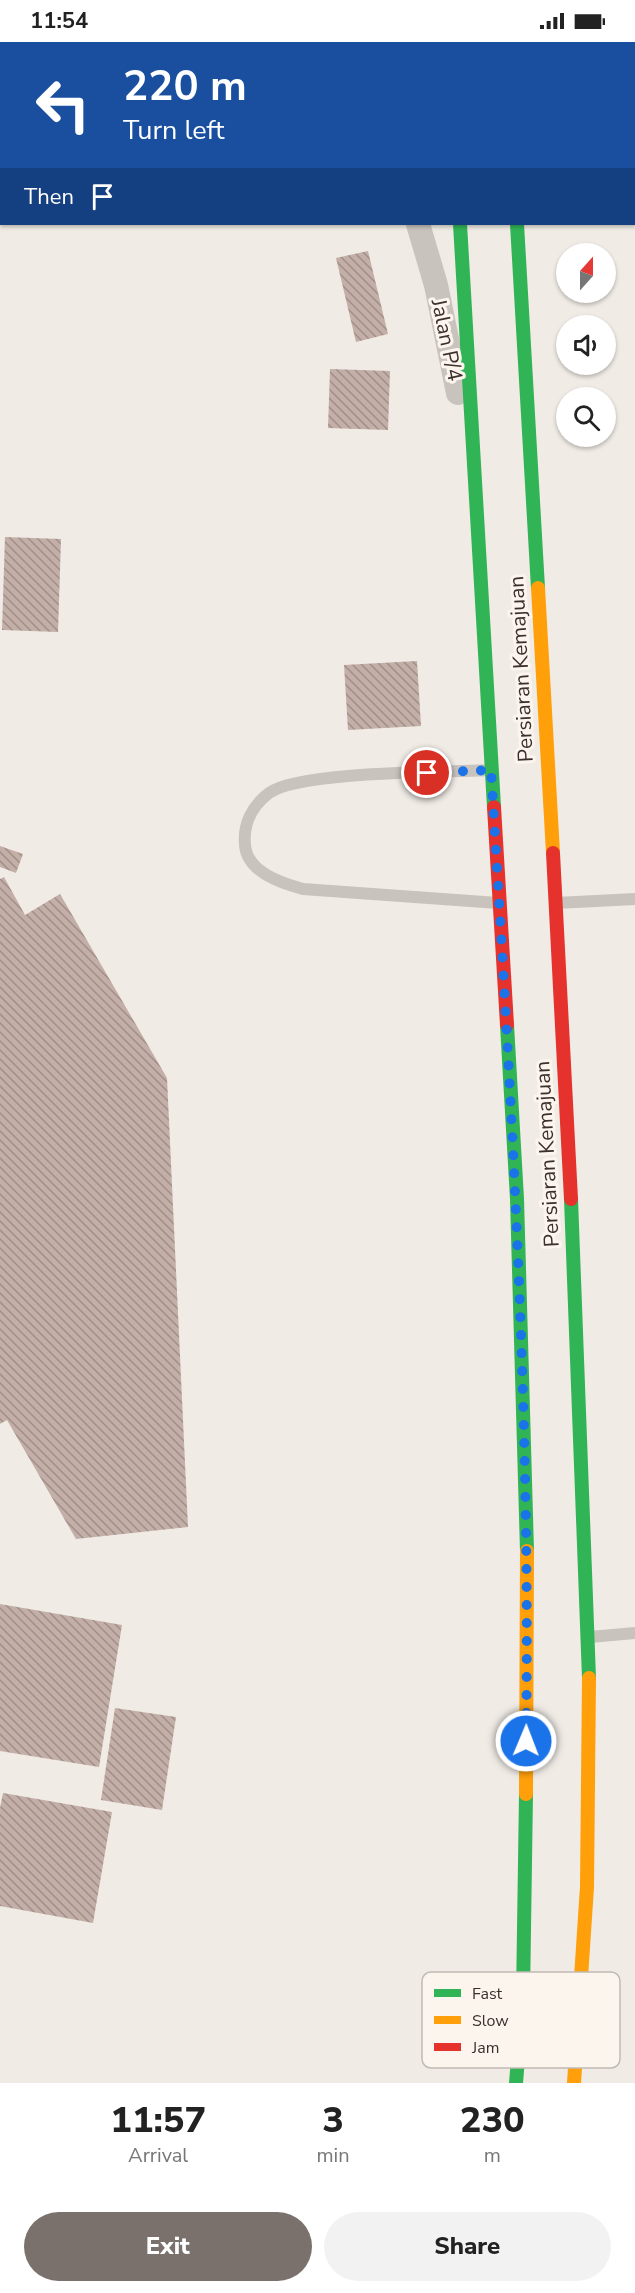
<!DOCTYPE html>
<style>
body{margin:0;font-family:"Nunito Sans",sans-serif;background:#f2f2f2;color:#222;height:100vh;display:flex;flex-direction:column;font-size:22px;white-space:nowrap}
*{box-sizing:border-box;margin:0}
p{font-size:20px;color:#767676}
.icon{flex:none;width:33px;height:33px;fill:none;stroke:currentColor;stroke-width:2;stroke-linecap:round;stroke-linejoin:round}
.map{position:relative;height:2041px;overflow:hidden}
.details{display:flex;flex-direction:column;background:#fff;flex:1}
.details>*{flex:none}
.banner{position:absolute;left:0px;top:0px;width:636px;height:183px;box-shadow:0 2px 4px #0004;background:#1a4fa0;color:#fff;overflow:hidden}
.needle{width:39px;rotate:21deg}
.tools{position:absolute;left:556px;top:201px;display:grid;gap:12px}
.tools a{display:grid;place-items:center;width:60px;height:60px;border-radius:50%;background:#fff;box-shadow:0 2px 4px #0004;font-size:30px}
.pin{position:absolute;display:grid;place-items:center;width:51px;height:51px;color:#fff;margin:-26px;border:3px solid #fff;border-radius:50%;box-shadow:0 2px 6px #0007}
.me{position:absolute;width:66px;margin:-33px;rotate:1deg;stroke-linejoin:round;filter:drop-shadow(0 0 4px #0008)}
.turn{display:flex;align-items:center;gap:21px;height:126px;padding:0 24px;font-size:27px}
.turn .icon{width:78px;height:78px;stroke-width:2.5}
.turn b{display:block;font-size:42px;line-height:51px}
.then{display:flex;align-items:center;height:57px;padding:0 24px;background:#0003;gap:12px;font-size:22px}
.eta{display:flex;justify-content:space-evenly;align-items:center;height:102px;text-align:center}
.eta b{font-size:36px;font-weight:800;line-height:42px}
.action{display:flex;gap:12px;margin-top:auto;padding:12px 24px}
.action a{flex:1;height:69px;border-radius:36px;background:#7a716c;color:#fff;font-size:24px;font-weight:800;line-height:69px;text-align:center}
.action a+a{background:#f2f2f2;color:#222}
.status{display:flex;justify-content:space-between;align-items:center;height:42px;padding:0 30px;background:#fff;direction:ltr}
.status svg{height:16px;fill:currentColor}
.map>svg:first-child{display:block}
.building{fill:url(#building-back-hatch)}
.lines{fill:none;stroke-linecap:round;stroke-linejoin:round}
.lane{stroke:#c9c3be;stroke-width:12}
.street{stroke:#c9c3be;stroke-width:24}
.fast{stroke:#30b455;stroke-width:14}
.slow{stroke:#ff9f0a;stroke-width:14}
.jam{stroke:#e5322d;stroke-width:14}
.route{stroke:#1a73e8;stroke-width:10;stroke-dasharray:0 18}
.labels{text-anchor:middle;stroke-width:6;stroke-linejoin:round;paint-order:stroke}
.street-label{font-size:21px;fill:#3b302b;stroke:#fbf5ee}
.key{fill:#fbf5ee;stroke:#c1bab4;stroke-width:1.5}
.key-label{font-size:16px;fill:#3b302b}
</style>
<div class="status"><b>11:54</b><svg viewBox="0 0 49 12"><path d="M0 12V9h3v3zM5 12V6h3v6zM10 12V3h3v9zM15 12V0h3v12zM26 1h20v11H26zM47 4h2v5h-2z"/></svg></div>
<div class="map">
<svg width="635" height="2041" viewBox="0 0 635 2041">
<defs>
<pattern id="building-back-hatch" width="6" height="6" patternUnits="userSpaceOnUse" patternTransform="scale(1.5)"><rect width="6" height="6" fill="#c3afa7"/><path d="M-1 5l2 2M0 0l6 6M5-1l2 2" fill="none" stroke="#a08f88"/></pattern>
</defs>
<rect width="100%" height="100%" fill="#f0ebe5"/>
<path class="building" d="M368 209 388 292 356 300 336 216Z
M330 327 390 329 388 388 328 386Z
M5 495 61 497 58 590 2 588Z
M417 619 421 684 348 688 344 623Z
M0 804 23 812 16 831 0 825Z
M4 835 25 873 60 852 167 1036 188 1485 76 1497 7 1378 0 1382V837Z
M0 1562 122 1583 99 1725 0 1709Z
M115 1666 176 1675 162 1768 101 1758Z
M3 1751 112 1770 93 1881 0 1864V1766Z"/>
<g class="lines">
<path class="lane" d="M491 728C446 730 299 729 269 751 252 764 243 782 245 803 247 830 281 841 303 847L498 861
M556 861 635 857
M590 1595 635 1591"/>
<path class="street" d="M85 0V2
M399 2V0
M0 112 2 111
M418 182 436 243 458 351"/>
<path class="fast" d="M507 0V2
M460 182 494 765
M517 182 538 546
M507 983 517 1157 527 1509
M571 1157 589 1636
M516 2041 523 1955 526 1752"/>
<path class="slow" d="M538 546 553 811
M526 1752 527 1509
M574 2041 587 1845 589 1636"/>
<path class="jam" d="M450 0V2
M494 765 507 983
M553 811 571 1157"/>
</g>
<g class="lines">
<path class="route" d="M427 731 491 728C511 1051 531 1375 526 1699"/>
</g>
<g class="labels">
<g class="street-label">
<text transform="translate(447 298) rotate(78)" y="7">Jalan P/4</text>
<text transform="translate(521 627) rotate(-93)" y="7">Persiaran Kemajuan</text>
<text transform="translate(547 1112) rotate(-93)" y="7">Persiaran Kemajuan</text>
</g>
</g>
<rect x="422" y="1930" width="198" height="96" rx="9" class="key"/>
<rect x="434" y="1947" width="27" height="8" fill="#30b455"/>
<rect x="434" y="1974" width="27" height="8" fill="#ff9f0a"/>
<rect x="434" y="2001" width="27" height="8" fill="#e5322d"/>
<g class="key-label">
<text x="472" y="1957">Fast</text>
<text x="472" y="1984">Slow</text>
<text x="472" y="2011">Jam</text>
</g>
</svg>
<div class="tools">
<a><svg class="needle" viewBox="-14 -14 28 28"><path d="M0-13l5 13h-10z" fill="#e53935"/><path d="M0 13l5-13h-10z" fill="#767676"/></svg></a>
<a><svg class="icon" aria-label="sound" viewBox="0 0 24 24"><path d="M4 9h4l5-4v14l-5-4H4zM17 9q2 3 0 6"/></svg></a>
<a><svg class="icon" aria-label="search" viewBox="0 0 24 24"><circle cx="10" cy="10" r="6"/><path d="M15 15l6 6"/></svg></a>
</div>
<div class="pin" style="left:427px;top:731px;background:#d93025"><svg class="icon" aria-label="arrive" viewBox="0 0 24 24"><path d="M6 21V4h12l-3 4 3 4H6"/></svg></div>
<svg class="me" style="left:526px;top:1699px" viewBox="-20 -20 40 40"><circle r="17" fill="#1a73e8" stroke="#fff" stroke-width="3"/><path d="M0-11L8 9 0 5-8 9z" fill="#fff"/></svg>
<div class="banner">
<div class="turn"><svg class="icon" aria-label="left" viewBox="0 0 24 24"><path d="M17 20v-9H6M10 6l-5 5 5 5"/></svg><div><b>220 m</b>Turn left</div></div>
<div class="then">Then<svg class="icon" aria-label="arrive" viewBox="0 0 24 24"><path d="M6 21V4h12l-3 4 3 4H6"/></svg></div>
</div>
</div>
<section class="details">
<div class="eta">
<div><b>11:57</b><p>Arrival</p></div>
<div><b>3</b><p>min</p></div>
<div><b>230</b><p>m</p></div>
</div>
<div class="action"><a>Exit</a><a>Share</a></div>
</section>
